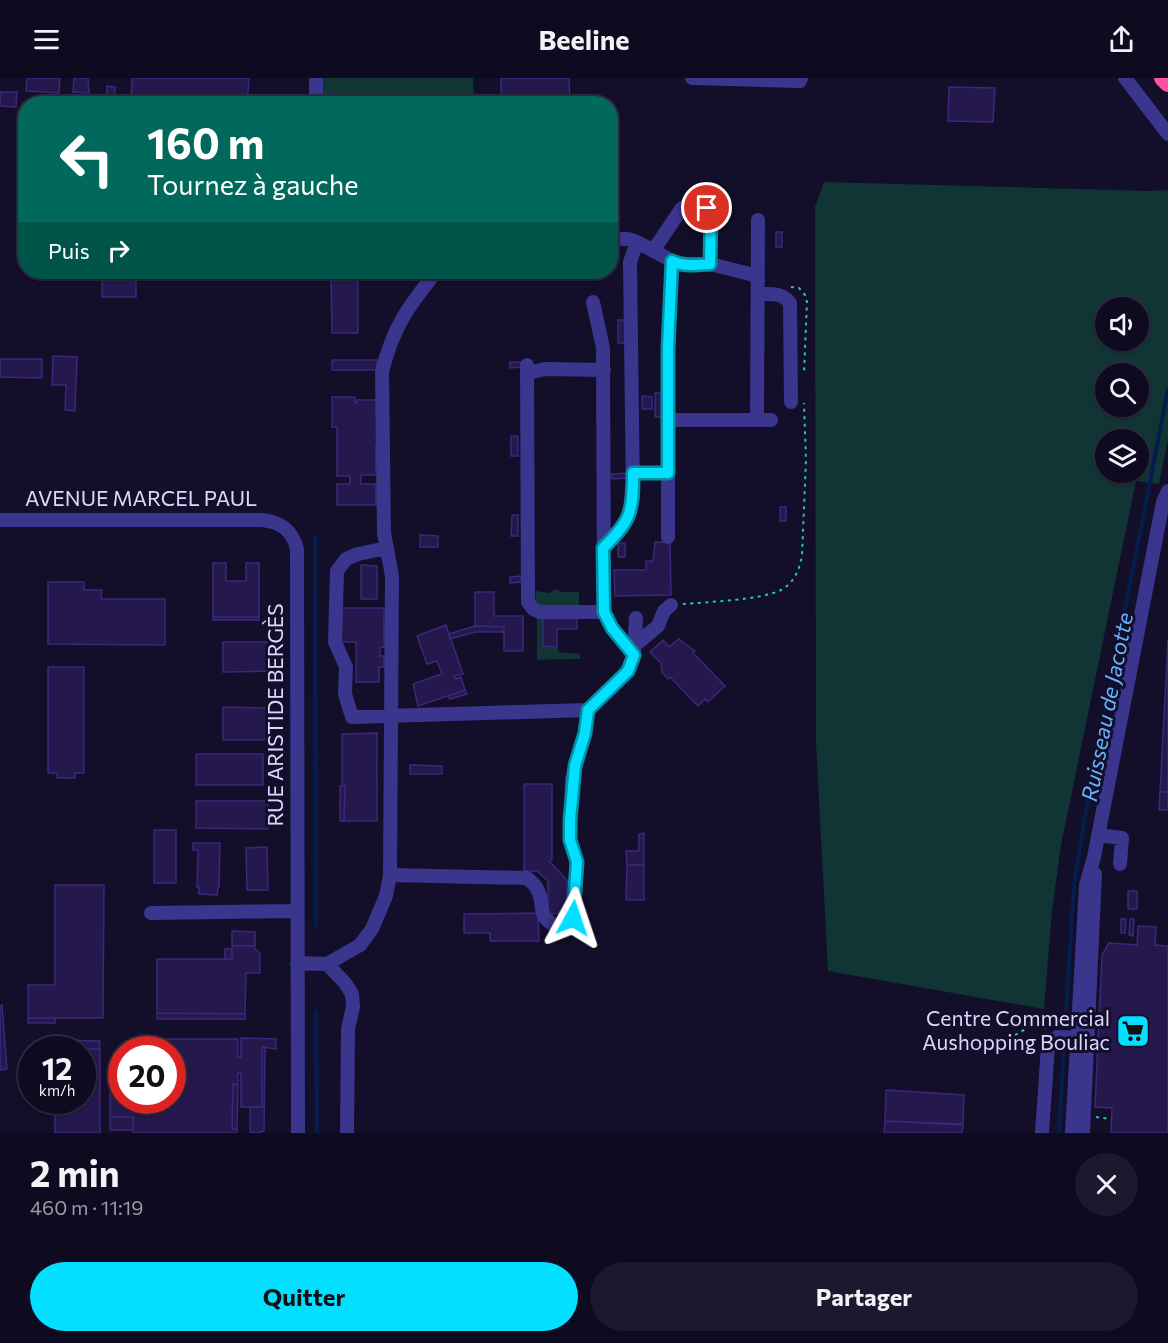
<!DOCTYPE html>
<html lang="fr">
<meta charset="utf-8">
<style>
body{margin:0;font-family:Commissioner,sans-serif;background:#1c182d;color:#f1f3f6;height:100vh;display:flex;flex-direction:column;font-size:22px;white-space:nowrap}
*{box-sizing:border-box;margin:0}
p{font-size:20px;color:#9b9aa5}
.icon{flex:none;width:33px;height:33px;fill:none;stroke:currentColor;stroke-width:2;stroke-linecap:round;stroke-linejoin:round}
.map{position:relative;height:1055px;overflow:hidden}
.drawer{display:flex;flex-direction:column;background:#0e0a20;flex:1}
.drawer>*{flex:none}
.hud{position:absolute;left:18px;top:18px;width:600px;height:183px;border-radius:24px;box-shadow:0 2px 4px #0004,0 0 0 2px #2e2b3e;background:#00695c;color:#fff;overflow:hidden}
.tools{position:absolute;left:1095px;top:219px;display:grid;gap:12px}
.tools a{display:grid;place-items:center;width:54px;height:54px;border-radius:50%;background:#0e0a20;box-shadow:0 2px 4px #0004,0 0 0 2px #2e2b3e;font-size:30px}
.speed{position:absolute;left:18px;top:958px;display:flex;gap:12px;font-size:30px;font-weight:700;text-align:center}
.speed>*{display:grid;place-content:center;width:78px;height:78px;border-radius:50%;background:#0e0a20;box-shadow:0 2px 4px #0004,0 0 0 2px #2e2b3e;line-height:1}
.speed small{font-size:15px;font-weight:400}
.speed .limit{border:9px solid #d22;background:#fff;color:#111}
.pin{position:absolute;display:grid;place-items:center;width:51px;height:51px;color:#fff;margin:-26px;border:3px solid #fff;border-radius:50%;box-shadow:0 2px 6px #0007}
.me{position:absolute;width:66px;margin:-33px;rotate:5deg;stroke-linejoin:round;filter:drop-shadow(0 0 4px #0008)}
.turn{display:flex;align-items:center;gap:21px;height:126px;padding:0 30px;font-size:27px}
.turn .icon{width:78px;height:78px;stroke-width:2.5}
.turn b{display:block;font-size:42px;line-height:51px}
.then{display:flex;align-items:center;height:57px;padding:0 30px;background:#0003;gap:12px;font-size:22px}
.round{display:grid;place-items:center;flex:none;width:63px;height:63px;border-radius:32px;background:#1c182d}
.overview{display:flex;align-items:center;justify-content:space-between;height:102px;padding:0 30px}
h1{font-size:36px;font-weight:700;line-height:45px}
.button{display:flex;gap:12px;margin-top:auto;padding:12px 30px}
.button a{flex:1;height:69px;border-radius:36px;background:#03e0ff;color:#111;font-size:24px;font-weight:700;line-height:69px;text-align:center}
.button a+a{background:#1c182d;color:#f1f3f6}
header{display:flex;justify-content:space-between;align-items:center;height:78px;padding:0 30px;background:#0e0a20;font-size:27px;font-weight:700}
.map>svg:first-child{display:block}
.green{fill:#103534;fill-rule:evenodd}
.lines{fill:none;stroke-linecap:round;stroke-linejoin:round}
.stream{stroke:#051d4c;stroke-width:4}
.building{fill:#24184d;stroke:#3a287b;stroke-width:1.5}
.path{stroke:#24c6c0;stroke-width:2;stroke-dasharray:3 4.5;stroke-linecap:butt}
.minor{stroke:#3a358d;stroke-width:14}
.highway{stroke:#ff52a1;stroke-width:18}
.route-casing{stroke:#0292a6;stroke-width:15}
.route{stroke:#03e0ff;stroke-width:10}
.labels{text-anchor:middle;stroke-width:6;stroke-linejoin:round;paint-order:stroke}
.street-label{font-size:21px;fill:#ddd7ff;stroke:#130e2a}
.poi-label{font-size:21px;fill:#ddd7ff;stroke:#130e2a;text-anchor:end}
.water-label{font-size:22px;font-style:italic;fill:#65b4ff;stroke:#130e2a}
</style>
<header><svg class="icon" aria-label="menu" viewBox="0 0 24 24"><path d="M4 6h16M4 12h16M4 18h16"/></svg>Beeline<svg class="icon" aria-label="share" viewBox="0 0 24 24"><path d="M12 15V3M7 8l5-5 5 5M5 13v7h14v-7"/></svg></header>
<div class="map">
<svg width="1168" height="1055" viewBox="0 0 1168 1055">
<rect width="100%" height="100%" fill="#130e2a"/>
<path class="green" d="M320 0H473L474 25 320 26Z
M824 104 1149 113 1168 112V361L1159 406 1136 403 1061 767 1052 833 1044 931 828 893 816 666 815 129ZM1106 230H1138V262H1106ZM1106 296H1138V328H1106ZM1106 362H1138V394H1106Z
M556 511 562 514H579V530L544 531 535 526 536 513 549 515Z
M543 536V568L557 569 559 574 580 576V581L537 582V538Z"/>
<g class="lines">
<path class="stream" d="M315 458 316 848
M316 933 317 1055
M1065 949 1074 806 1085 738 1168 311
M1059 1055 1064 970"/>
</g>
<path class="building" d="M27 0H60L59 15 26 13Z
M74 0H88L89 15 73 14Z
M132 0H249L247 26H183L131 22Z
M501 0H569L570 26H501Z
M107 8 115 9V26H106Z
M949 9 995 10 993 44 948 43Z
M0 14H17L16 29 0 28Z
M776 154H782V169H776Z
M102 194H136V219H102Z
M331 194H358V255H332Z
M618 242H625V265H618Z
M53 278 77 279 75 333 65 332 66 307H52Z
M0 281H42V300L0 299Z
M332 282H377V292H332Z
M510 284H522V289L510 290Z
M655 315H663L662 339H655Z
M642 318 652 319V331H642Z
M332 319H355V325H357V322H376V337H379V367H376V397H361V406H376V427H337V406H350V398H337V349H332Z
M511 358H518V378H511Z
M629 395V400L612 401 611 396Z
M780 429H786V443H780Z
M512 437H518V458H511Z
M420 457 438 458V469H420Z
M655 464H670L671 517 615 518 614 492H646V483H653Z
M618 465H625V479H618Z
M213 485H226V503H246V485H259V539H213Z
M361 487 377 488V521H361Z
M521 498V504L510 505V499Z
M48 504H84V512H102L101 521H165V567L48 566Z
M475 514H494V538H523V573H504V549L475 548Z
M339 530H384V569L380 570V578H384V589H379V604H356V564H339Z
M543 536 577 537V551H557V569L543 568Z
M213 539H259V542H213Z
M446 547 463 596 454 598 456 601 461 599 465 612 418 628 413 606 442 596 437 583 427 586 417 558Z
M475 548 504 549V554H475L450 561 449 556Z
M679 561 695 573 693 575 725 608 708 624 705 621 698 628 670 599 668 601 662 595 661 585 650 574 663 562 669 569Z
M1168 562V714H1160Z
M223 564H276V593L223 594Z
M48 589H84V695H75V700H57V695H48Z
M465 612 467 616 450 621 448 618Z
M223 629 267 630V662H223Z
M267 636H271V657H267Z
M377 655V743H344L345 708H342V656Z
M196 676H263V707H196Z
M410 687 442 688V696H410Z
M524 706H552V781H551L550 784 567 802V835L548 836V803L537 793H524Z
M340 708H345L344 743H340Z
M1160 714H1168V732H1159Z
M196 723H268V751L196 750Z
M154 752H176V805H154Z
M644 755V787H627L626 773H639V756Z
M193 765H220L219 809H218L217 817 199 816V809H197L198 772H193Z
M267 769 268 812H247L246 770Z
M627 787H644V822H626Z
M55 807H104L103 940H28V907H55Z
M1128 813H1137V831H1128Z
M538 835 539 863H490V855H464V836Z
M1121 841H1126L1125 855H1121Z
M1130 841H1134L1133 858 1129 857Z
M1138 848 1156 849 1155 867 1168 868V1055H1111L1112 1030 1095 1029 1102 877 1109 865 1137 867Z
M232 853 255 854V868H232Z
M232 868H253L260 876V895H246L245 936 157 935V881H232Z
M225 871H232V881H225Z
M2 927 7 991 0 992V928Z
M157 935 245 936V941H157Z
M28 940H55V945H28Z
M241 960 276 961V971L262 969V1029H241V995H238V1007L233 1006 232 1051H237V1055H133V1039H110V1006H122V1023H172V972H131V961H238V979H241Z
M56 962 100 963 99 971H55Z
M262 969H265L264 1053 257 1055 250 1054V1029H262Z
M55 971H100V1055H55V1023H82V972Z
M233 1006 238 1007 237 1051H232Z
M886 1012 964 1017 963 1046 885 1043Z
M110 1039H133V1052H110Z
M885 1043 963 1047 962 1055H884Z"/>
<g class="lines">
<path class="path" d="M791 209 799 210 805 217 807 224 804 295
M683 526C707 524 761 522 781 512 794 505 800 491 802 477L806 382 804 325
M1015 957 1029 949 1048 950
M1096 1039 1111 1041"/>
<path class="minor" d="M316 0V26
M692 0 800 3 801 0
M1125 0 1168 56
M622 161H628L637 164 678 186H710L754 197 758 203
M653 173 682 130C691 125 703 127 711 133L710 186
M758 216C771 216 781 214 790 225L791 324
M593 224 603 270 604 534 612 550 634 577
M527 287 528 524 533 531 540 534H604
M528 295 545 291 604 292
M669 342H771
M757 342 758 142
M633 395H668
M0 442H262C281 444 292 452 297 471L298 1055
M668 459V270L672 183
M387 470 358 476 346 481 337 493 335 564 346 589 345 616 352 639 588 632 628 593 634 577 636 540
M603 470C621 453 629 444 633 419L630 184 637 164
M635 567 658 548 664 533 671 527
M1098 757 1122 760 1120 786
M390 797 527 800C530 803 536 807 537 811 547 828 533 838 560 850L569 846 574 833 577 784 570 762 572 701 585 655 588 632
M151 835 297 833
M297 885 327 886 360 867 372 851 386 818 390 797 392 498 384 455 382 294C393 249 408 229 436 194
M327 886 345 905 352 916 353 929 348 951 347 1055
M1042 1055 1048 968 1057 959 1085 960
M1072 1055 1086 807 1094 779 1163 424 1168 413
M1083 1055 1095 796"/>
<path class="highway" d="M1163 0 1168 5"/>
</g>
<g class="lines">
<defs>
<path id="route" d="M573 840 577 784 570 762V742L575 688 585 655 588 632 628 593 634 577 612 550 604 534 603 470C631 443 633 434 633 395H668V270L672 183C684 189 697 187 710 186L711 133 707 130"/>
</defs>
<use href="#route" class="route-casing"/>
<use href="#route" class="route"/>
</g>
<defs>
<symbol id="supermarket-square" viewBox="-11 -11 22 22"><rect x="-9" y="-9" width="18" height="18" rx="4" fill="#03e0ff" stroke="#130e2a"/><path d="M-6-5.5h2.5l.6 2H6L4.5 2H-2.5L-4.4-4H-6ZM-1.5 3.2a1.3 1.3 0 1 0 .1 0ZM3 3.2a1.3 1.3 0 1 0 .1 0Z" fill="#111"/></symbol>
</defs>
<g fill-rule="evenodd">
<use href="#supermarket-square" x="1114" y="934" width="38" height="38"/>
</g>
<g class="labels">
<g class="street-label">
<text x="141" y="428">AVENUE MARCEL PAUL</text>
<text transform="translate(276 637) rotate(-90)" y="7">RUE ARISTIDE BERGÈS</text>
</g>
<g class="poi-label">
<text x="1110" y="948">Centre Commercial<tspan x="1110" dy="24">Aushopping Bouliac</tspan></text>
</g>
<g class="water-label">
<text transform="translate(1107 629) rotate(-79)" y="8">Ruisseau de Jacotte</text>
</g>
</g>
</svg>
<div class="tools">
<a><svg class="icon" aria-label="sound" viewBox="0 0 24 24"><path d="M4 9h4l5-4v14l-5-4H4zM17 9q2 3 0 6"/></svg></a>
<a><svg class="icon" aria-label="search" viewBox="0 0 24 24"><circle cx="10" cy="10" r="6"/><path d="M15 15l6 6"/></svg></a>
<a><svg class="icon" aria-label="layers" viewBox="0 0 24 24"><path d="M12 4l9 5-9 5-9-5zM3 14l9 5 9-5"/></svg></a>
</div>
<div class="speed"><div>12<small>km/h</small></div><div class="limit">20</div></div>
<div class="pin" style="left:707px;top:130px;background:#d93025"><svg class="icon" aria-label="arrive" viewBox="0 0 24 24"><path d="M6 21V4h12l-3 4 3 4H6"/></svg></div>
<svg class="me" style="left:573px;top:840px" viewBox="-20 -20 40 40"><path d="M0-17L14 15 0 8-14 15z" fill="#03e0ff" stroke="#fff" stroke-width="4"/></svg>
<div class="hud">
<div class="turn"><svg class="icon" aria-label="left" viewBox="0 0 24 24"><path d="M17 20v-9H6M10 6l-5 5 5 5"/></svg><div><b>160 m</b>Tournez à gauche</div></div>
<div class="then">Puis<svg class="icon" aria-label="right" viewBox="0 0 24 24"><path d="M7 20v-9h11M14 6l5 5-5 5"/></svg></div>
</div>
</div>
<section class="drawer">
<div class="overview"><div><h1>2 min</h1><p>460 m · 11:19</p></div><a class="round"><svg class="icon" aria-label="close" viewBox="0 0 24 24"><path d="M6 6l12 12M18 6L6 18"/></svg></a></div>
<div class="button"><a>Quitter</a><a>Partager</a></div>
</section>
